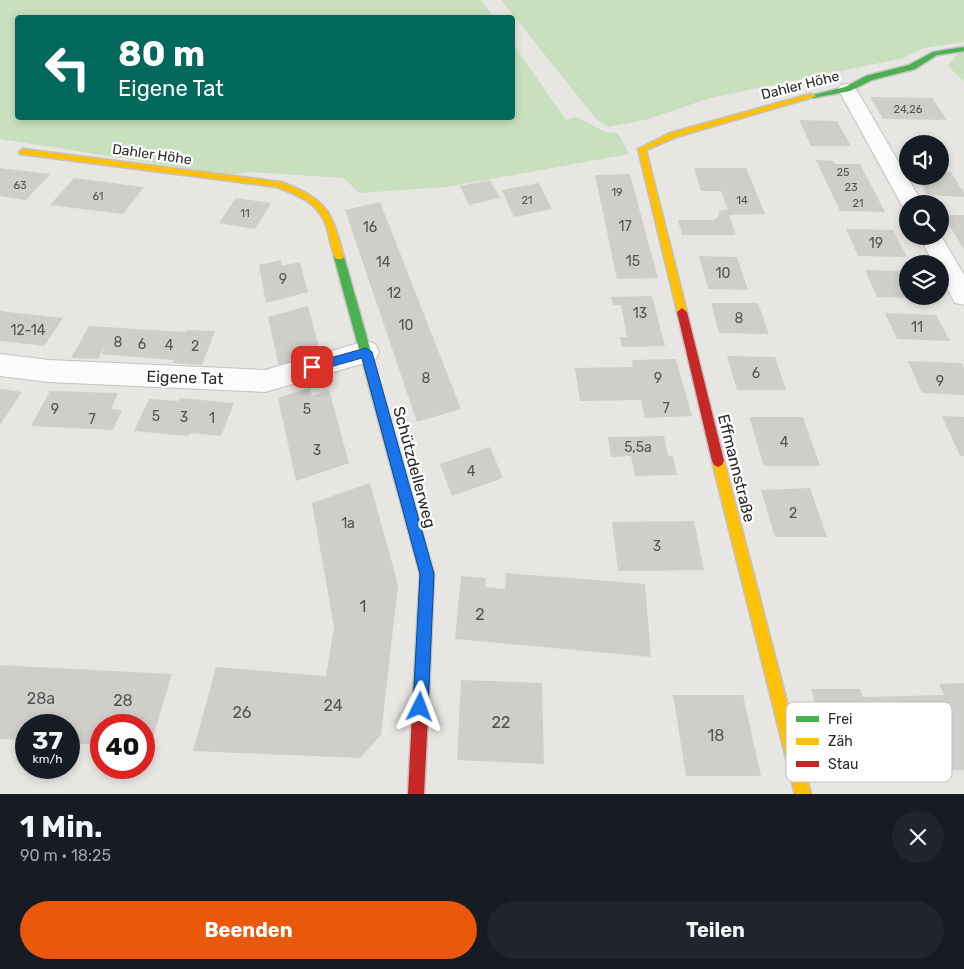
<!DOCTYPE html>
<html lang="de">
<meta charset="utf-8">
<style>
body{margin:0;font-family:Rubik,sans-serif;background:#20242c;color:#f1f3f6;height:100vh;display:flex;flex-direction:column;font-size:19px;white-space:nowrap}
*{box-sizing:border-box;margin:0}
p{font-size:16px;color:#9ea1a6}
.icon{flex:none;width:28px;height:28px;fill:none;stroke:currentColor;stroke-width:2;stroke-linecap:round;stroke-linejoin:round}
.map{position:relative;height:794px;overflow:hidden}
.details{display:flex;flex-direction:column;background:#171b24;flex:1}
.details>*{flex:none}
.banner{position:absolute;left:15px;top:15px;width:500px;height:105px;border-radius:5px;box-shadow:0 2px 8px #0003;background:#00695c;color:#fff;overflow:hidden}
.controls{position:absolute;left:899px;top:135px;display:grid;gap:10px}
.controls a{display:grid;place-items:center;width:50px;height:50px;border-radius:50%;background:#171b24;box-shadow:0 2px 8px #0003;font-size:25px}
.speed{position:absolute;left:15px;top:714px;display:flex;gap:10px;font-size:25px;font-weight:700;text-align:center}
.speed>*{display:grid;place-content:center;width:65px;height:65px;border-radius:50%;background:#171b24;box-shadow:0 2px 8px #0003;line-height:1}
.speed small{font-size:12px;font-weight:400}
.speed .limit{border:8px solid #d22;background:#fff;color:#111}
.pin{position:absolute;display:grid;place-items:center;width:42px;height:42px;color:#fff;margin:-21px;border-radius:10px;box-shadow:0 2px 8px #0006}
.me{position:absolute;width:55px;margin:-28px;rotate:3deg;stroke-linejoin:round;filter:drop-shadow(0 0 4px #0008)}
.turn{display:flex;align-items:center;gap:18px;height:105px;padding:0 20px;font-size:22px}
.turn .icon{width:65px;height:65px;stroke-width:2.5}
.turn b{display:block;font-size:35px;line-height:42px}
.round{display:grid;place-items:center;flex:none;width:52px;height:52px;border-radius:26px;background:#20242c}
.headline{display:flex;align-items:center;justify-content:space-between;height:85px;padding:0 20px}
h1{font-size:30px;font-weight:700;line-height:38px}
.primary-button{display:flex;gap:10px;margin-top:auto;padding:10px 20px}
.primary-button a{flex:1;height:58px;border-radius:30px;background:#ea580c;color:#fff;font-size:20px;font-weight:700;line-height:58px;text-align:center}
.primary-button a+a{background:#20242c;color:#f1f3f6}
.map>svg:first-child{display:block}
.green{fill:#c9e0be}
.building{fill:#d0cecb}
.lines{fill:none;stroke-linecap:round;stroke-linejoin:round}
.street-casing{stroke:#c2c2c1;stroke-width:2}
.fast-casing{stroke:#c2c2c1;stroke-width:3}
.slow-casing{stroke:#c2c2c1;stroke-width:3}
.jam-casing{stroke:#c2c2c1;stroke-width:3}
.street{fill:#fcfbfb;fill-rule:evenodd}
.fast{fill:#4caf50;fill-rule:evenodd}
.slow{fill:#ffc107;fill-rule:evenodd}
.jam{fill:#c62828;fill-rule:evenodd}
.route{fill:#1a73e8;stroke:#114b97}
.labels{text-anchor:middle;stroke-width:4.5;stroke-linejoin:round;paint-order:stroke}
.far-number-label{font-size:11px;fill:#555454}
.far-street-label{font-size:14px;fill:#2b2b2b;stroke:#fff}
.number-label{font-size:14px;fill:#555454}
.street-label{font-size:16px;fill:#2b2b2b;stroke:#fff}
.near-number-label{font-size:16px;fill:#555454}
.key{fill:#fff;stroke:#bfbfbf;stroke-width:1}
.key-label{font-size:14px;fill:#2b2b2b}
</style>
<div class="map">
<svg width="964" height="794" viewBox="0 0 964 794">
<rect width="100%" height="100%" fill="#e8e6e2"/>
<path class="green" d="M0 0H481L494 17 18 18V118H512L513 44 566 120 576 117 605 132 618 133 629 154 447 187 359 193 344 178 250 172 229 175 0 139Z
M501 0H964V42L924 48 904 58 710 98 645 120 608 127 597 120Z
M958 53H964V82L948 66Z"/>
<path class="building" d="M870 97 932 98 947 120 883 119Z
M799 120 837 121 851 146H811Z
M816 160 834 161 835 164H860L885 212 840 211Z
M0 168 50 174 26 200 0 196Z
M694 168H746L765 214 729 215 736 235H682L678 220H714L719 216 718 213 722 210H728L721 191H701Z
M940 172H951L964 193V197L927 195 917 176H940Z
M630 174 648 242 658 278 617 279 595 175Z
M74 178 144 187 123 214 50 205Z
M490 180 500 198 469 205 460 186Z
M539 183 552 209 514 217 502 190Z
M236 198 271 203 255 229 219 223Z
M380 202 461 409 417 422 345 210Z
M943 215H964V250Z
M846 229 893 230 907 257 858 256Z
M699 256 737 257 748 290 708 289Z
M281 260 282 266 300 262 308 292 266 303 259 265Z
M865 270 908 271V298L877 297Z
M652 296 665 346 622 347 620 337H627L621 305H613L611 297Z
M711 303H758L769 334 719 333Z
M308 306 321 355 279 367 268 317Z
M0 311 63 318 44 346 0 341Z
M885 313 936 315 950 341 897 339Z
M89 326 185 332 186 330 215 331 202 365 173 363 174 360 102 354 106 344 98 359 71 358Z
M727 356 775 357 786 390H737Z
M676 359 692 416 645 418 641 400 580 401 575 368 633 367 632 360Z
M908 361 961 363 964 368V395L922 393Z
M310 388 312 396 329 390 349 463 296 481 278 398Z
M0 389 22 392 0 425Z
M50 391 118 393 111 409 122 410 113 430 31 426Z
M180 398 234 403 221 436 190 433 188 436 134 431 149 399 178 401Z
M942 416 964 417V456H960Z
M749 417H803L820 466H764Z
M664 436 668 456H673L677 475 635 476 631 456 611 457 608 437Z
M490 447 503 478 452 496 440 464Z
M370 483 398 585 381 735 360 758 193 751 216 667 326 676 334 627 312 503Z
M810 488 827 537H775L761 490Z
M694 521 704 570 618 571 612 522Z
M506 573 645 584 651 657 455 639 461 576 486 578 485 587 505 589Z
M0 665 93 670 172 674 150 747H144V725H101V745L69 743V725H26V740L0 739Z
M461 680 542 683 544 764 457 760Z
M964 683V770L846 775 830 762 811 689H860L863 697 944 695 939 684Z
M673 695H743L761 776H686Z"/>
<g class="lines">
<defs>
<path id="street" d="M847 84 853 85 856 89 923 204H908V210L904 209 838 89 841 85Z
M940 234 964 275V305L955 303 940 275V264H934L919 236H940Z
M366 341 375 344 379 352 375 360 265 392 49 382 0 376V354L49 360 265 370Z"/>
<path id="fast" d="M964 47V51L937 55 915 69 872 80 850 91 813 98 809 96 845 87 866 76 909 65 933 52Z
M339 254 344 257 434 574 429 696 426 701 421 704 416 701 413 696 420 574 334 257Z"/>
<path id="slow" d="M810 94 817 96 676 137 646 150 687 312 686 315H678L638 149 670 133Z
M23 149 281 182C328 200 331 210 344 257L342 259H336C331 250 330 239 327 228 319 203 300 196 277 187L20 154 19 152Z
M718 455 722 457 724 461 811 794H795L712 461 714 457Z"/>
<path id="jam" d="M682 308 687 312 724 461 722 465 718 467 714 465 712 461 677 312Z
M421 688 426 691 429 696 424 794H408L413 696 416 691Z"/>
</defs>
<use href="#street" class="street-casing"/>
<use href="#fast" class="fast-casing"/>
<use href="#slow" class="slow-casing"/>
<use href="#jam" class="jam-casing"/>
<use href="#street" class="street"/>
<use href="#fast" class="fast"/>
<use href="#slow" class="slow"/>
<use href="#jam" class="jam"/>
</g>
<path class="route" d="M366 348 372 352 434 574 428 707 426 712 420 714 415 712 413 707 420 574 362 358 312 372 306 367 312 363Z"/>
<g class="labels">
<g class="far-number-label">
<text x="908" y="113">24,26</text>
<text x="843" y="176">25</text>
<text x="20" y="189">63</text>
<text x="851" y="191">23</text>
<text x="617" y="196">19</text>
<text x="98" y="200">61</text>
<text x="527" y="204">21</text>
<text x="742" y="204">14</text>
<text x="858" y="207">21</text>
<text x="245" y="217">11</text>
</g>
<g class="far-street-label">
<text transform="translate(800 85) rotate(-14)" y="5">Dahler Höhe</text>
<text transform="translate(152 154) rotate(8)" y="5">Dahler Höhe</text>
</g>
<g class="number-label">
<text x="625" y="231">17</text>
<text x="370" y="232">16</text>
<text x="876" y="248">19</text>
<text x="633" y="266">15</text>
<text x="383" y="267">14</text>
<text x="723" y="278">10</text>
<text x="283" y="284">9</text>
<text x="394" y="298">12</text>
<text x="640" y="318">13</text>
<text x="739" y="323">8</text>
<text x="406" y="330">10</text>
<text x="917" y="332">11</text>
<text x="28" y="335">12-14</text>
<text x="118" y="347">8</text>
<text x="142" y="349">6</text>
<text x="169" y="350">4</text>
<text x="195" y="351">2</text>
<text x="756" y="378">6</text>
<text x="426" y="383">8</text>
<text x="658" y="383">9</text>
<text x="940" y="386">9</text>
<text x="666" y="413">7</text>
<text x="55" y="414">9</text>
<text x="307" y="414">5</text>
<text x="156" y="421">5</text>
<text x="184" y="422">3</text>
<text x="212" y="423">1</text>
<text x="92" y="424">7</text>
<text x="784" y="447">4</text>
<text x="638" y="452">5,5a</text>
<text x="317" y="455">3</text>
<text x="471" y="476">4</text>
<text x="793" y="518">2</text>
<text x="348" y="528">1a</text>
<text x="657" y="551">3</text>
</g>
<g class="street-label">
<text transform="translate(185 377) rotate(2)" y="6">Eigene Tat</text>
<text transform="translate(415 467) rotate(75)" y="6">Schützdellerweg</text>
<text transform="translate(737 468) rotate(76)" y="6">Effmannstraße</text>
</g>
<g class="near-number-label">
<text x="363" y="612">1</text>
<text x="480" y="620">2</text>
<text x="41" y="704">28a</text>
<text x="123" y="706">28</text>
<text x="333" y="711">24</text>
<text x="242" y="718">26</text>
<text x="501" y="728">22</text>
<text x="716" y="741">18</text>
</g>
</g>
<rect x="786" y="702" width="166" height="80" rx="8" class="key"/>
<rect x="796" y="716" width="23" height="6" fill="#4caf50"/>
<rect x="796" y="738" width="23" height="7" fill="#ffc107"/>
<rect x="796" y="761" width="23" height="6" fill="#c62828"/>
<g class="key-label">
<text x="828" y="724">Frei</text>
<text x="828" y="746">Zäh</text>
<text x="828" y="769">Stau</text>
</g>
</svg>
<div class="controls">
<a><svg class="icon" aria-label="sound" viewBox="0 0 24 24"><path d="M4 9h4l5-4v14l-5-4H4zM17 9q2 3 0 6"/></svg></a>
<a><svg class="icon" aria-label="search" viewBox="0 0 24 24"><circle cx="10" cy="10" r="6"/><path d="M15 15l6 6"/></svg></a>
<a><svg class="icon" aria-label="layers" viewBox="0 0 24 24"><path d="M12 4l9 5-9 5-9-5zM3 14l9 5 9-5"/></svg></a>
</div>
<div class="speed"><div>37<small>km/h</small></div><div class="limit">40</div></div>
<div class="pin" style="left:312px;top:367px;background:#d93025"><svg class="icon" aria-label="arrive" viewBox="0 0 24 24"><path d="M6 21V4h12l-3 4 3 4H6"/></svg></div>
<svg class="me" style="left:420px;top:707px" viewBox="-20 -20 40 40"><path d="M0-17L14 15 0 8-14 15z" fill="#1a73e8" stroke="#fff" stroke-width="4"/></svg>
<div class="banner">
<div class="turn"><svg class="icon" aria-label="left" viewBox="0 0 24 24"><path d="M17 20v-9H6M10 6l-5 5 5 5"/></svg><div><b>80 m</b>Eigene Tat</div></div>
</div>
</div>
<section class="details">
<div class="headline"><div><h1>1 Min.</h1><p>90 m · 18:25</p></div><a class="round"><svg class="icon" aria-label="close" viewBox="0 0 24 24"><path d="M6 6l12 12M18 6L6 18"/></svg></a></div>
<div class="primary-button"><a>Beenden</a><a>Teilen</a></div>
</section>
